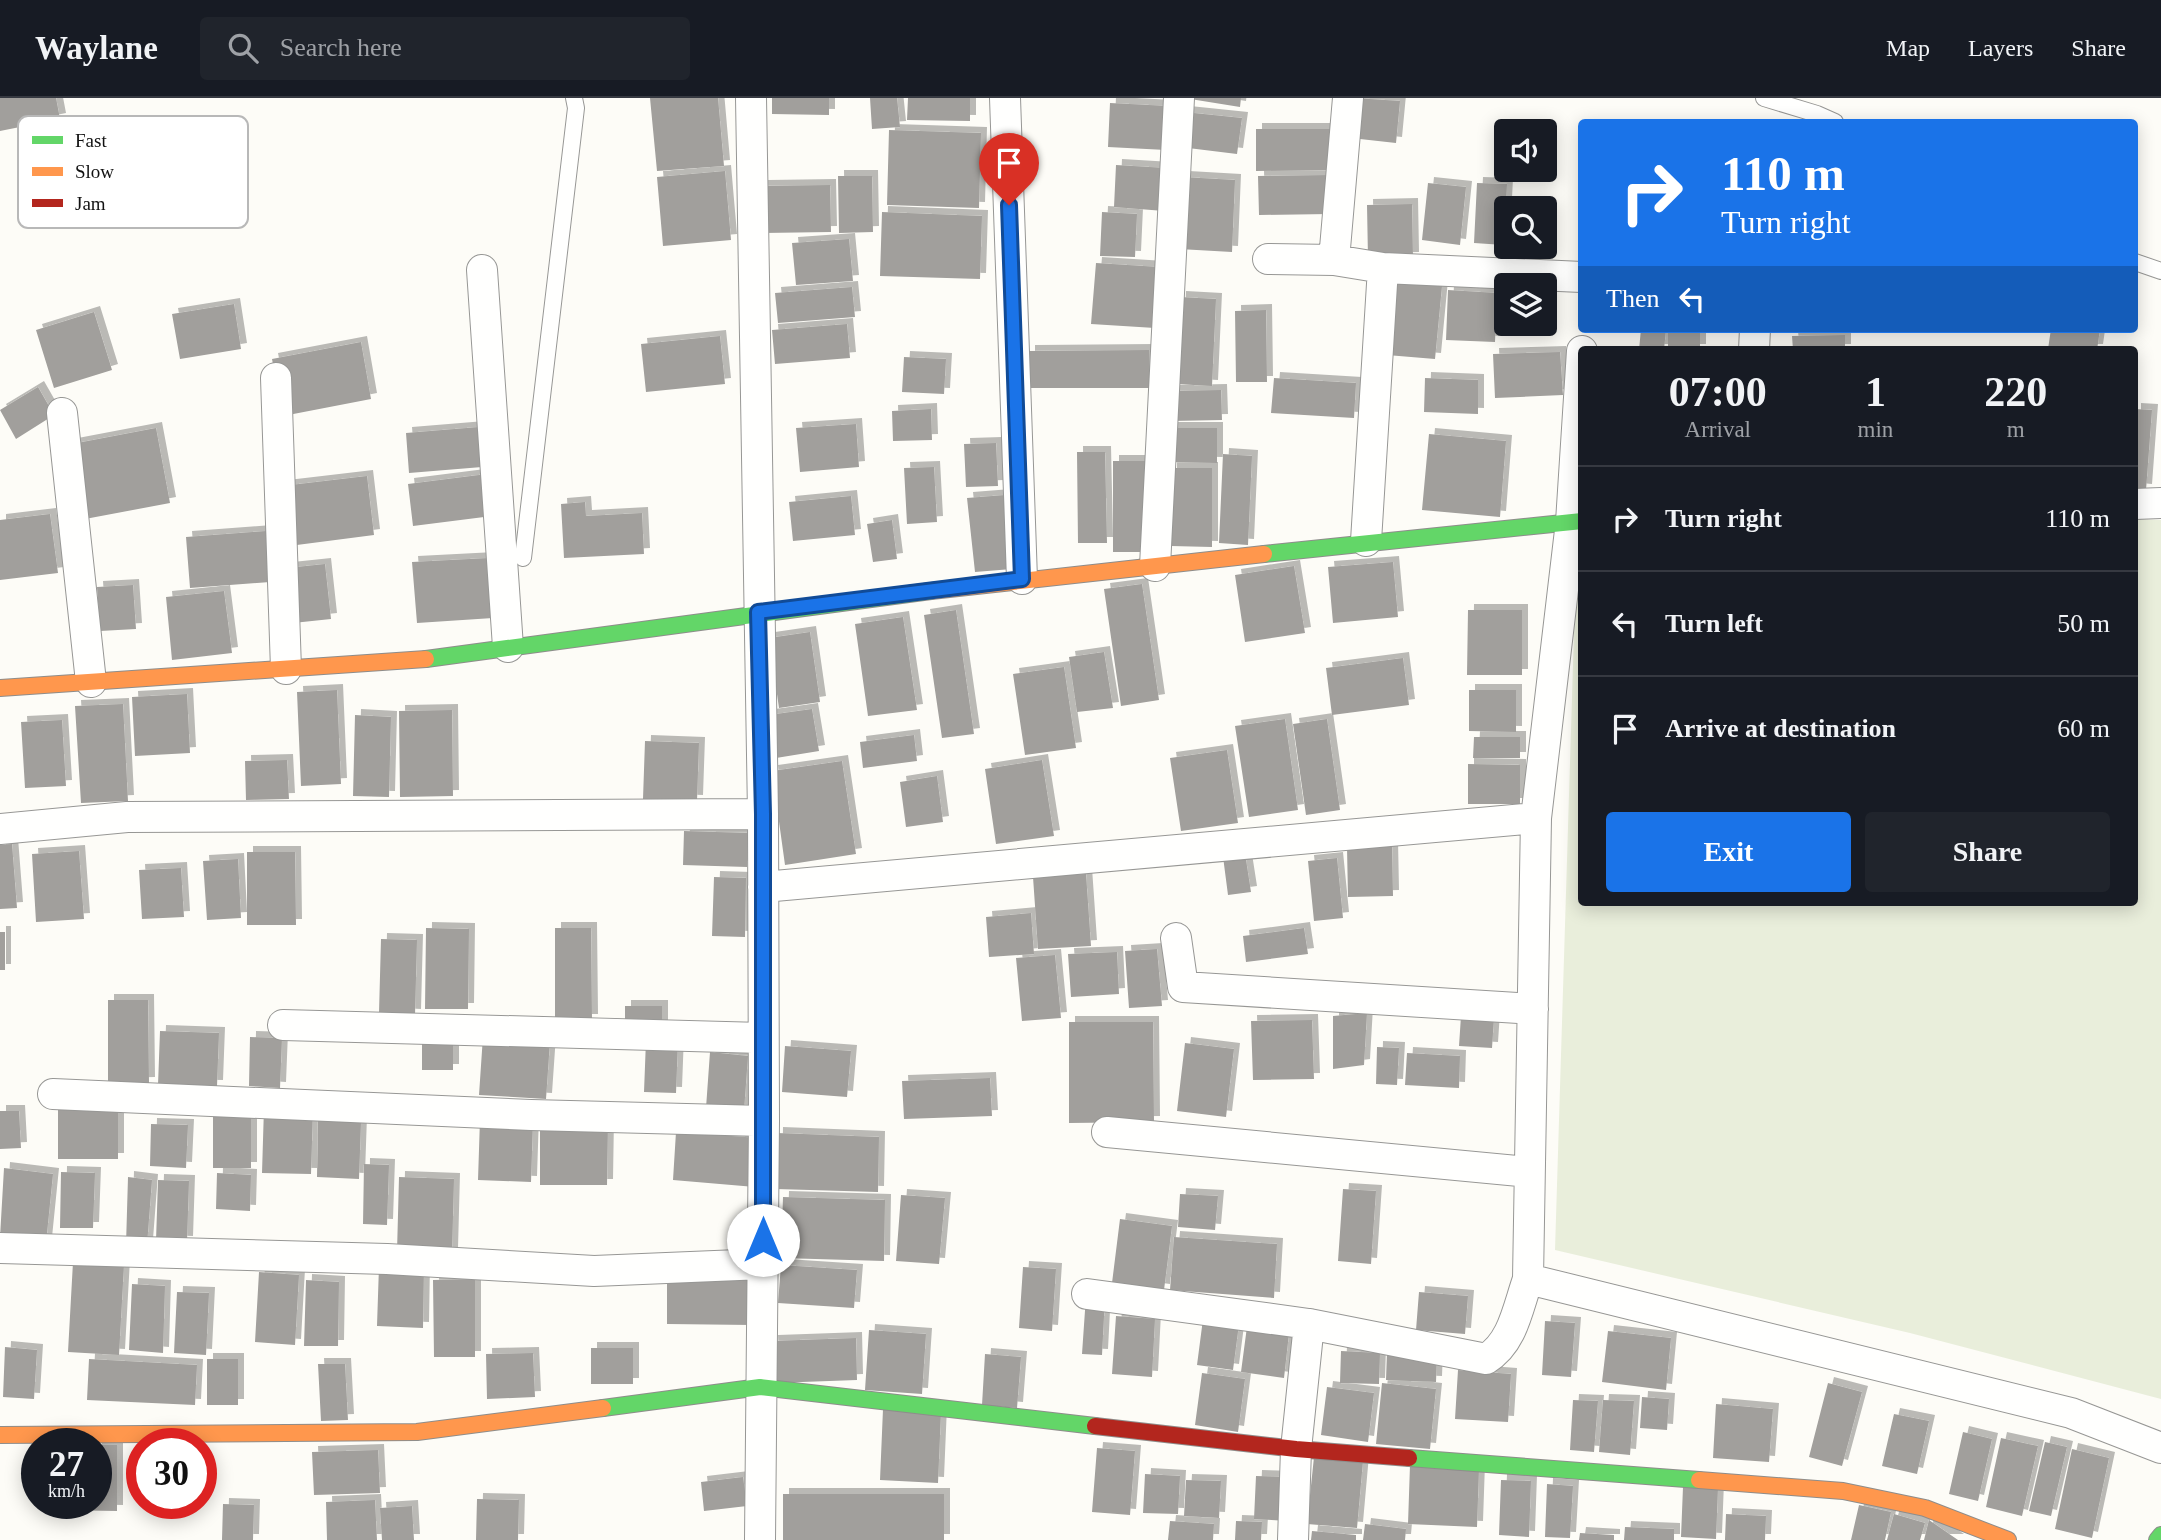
<!DOCTYPE html>
<style>
body{margin:0;font-family:Georgia,serif;background:#20242c;color:#f1f3f6;height:100vh;display:flex;flex-direction:column;font-size:26px;white-space:nowrap}
*{box-sizing:border-box;margin:0}
p{font-size:23px;color:#9ea1a6}
.icon{flex:none;width:38px;height:38px;fill:none;stroke:currentColor;stroke-width:2;stroke-linecap:round;stroke-linejoin:round}
.map{position:relative;flex:1;overflow:hidden}
.sheet{position:absolute;left:1578px;top:248px;width:560px;height:560px;display:flex;flex-direction:column;background:#171b24;border-radius:7px;box-shadow:0 4px 18px #0003}
.sheet>*{flex:none}
.hud{position:absolute;left:1578px;top:21px;width:560px;height:214px;border-radius:7px;box-shadow:0 4px 18px #0003;background:#1a73e8;color:#fff;overflow:hidden}
.controls{position:absolute;left:1494px;top:21px;display:grid;gap:14px}
.controls a{display:grid;place-items:center;width:63px;height:63px;border-radius:7px;background:#171b24;box-shadow:0 4px 18px #0003;font-size:35px}
.speed{position:absolute;left:21px;top:1330px;display:flex;gap:14px;font-size:35px;font-weight:700;text-align:center}
.speed>*{display:grid;place-content:center;width:91px;height:91px;border-radius:50%;background:#171b24;box-shadow:0 4px 18px #0003;line-height:1}
.speed small{font-size:18px;font-weight:400}
.speed .limit{border:10px solid #d22;background:#fff;color:#111}
.pin{position:absolute;display:grid;place-items:center;width:60px;height:60px;color:#fff;margin:-72px -30px;border-radius:50% 50% 50% 0;rotate:-45deg;box-shadow:0 0 7px #0007}
.pin .icon{rotate:45deg}
.me{position:absolute;width:77px;margin:-38px;rotate:0deg;stroke-linejoin:round;filter:drop-shadow(0 0 5px #0008)}
.turn{display:flex;align-items:center;gap:24px;height:147px;padding:0 28px;font-size:32px}
.turn .icon{width:91px;height:91px;stroke-width:2.5}
.turn b{display:block;font-size:49px;line-height:60px}
.then{display:flex;align-items:center;height:66px;padding:0 28px;background:#0003;gap:14px;font-size:26px}
.eta{display:flex;justify-content:space-evenly;align-items:center;height:119px;text-align:center}
.eta b{font-size:42px;font-weight:700;line-height:49px}
.button{display:flex;gap:14px;margin-top:auto;padding:14px 28px}
.button a{flex:1;height:80px;border-radius:7px;background:#1a73e8;color:#fff;font-size:28px;font-weight:700;line-height:80px;text-align:center}
.button a+a{background:#20242c;color:#f1f3f6}
ul{padding:0;list-style:none}
li{display:flex;align-items:center;gap:21px;height:105px;padding:0 28px;border-top:2px solid #363941}
li div{flex:1}
li b{display:block;font-size:26px}
li em{font-style:normal}
header{display:flex;align-items:center;gap:42px;box-sizing:border-box;height:98px;padding:0 35px;background:#171b24;border-bottom:2px solid #363941}
header strong{font-size:33px}
nav{display:flex;gap:38px;margin-inline-start:auto;font-size:24px}
.search{width:490px;height:63px;background:#20242c;display:flex;align-items:center;gap:18px;box-sizing:border-box;padding:0 24px;border-radius:7px;color:#9ea1a6;font-size:26px}
.map>svg:first-child{display:block}
.cemetery{fill:#e9eedb}
.building{fill:#a19f9c;filter:url(#shadow)}
.lines{fill:none;stroke-linecap:round;stroke-linejoin:round}
.lane-casing{stroke:#979795;stroke-width:18}
.street-casing{stroke:#979795;stroke-width:32}
.fast-casing{stroke:#8e8d8b;stroke-width:18}
.slow-casing{stroke:#8e8d8b;stroke-width:18}
.jam-casing{stroke:#8e8d8b;stroke-width:18}
.lane{stroke:#fffffe;stroke-width:16}
.street{stroke:#fffffe;stroke-width:30}
.fast{stroke:#63d668;stroke-width:16}
.slow{stroke:#ff974d;stroke-width:16}
.jam{stroke:#b3261e;stroke-width:16}
.route-casing{stroke:#114b97;stroke-width:18}
.route{stroke:#1a73e8;stroke-width:12}
.key{fill:#fff;stroke:#b8b8b8;stroke-width:2}
.key-label{font-size:19px;fill:#111}
</style>
<header>
<strong>Waylane</strong>
<div class="search"><svg class="icon" aria-label="search" viewBox="0 0 24 24"><circle cx="10" cy="10" r="6"/><path d="M15 15l6 6"/></svg>Search here</div>
<nav><a>Map</a><a>Layers</a><a>Share</a></nav>
</header>
<div class="map">
<svg width="2161" height="1442" viewBox="0 0 2161 1442">
<defs>
<filter id="shadow"><feDropShadow dx="6" dy="-6" stdDeviation="0" flood-color="#0004"/></filter>
</defs>
<rect width="100%" height="100%" fill="#fdfcf7"/>
<path class="cemetery" d="M2135 421 2161 422V1301L1910 1235 1555 1152 1577 437 1582 436V805H2135Z"/>
<path class="building" d="M0 0H56L60 21 0 33Z
M650 0H718L724 68 657 73Z
M772 0H829V17L772 16Z
M870 0H897L900 29 872 31Z
M908 0H970V23L907 22Z
M1184 0H1241L1240 9Z
M1355 0 1400 3 1396 45 1351 40Z
M1110 5 1168 8 1166 52 1108 49Z
M1184 14 1242 20 1237 56 1180 49Z
M1256 31H1330L1331 72 1256 73Z
M889 32 981 35 979 110 887 107Z
M1116 67 1166 70 1164 113 1114 109Z
M725 73 731 142 663 148 657 79Z
M1330 77V116L1259 117 1258 78Z
M838 78H872L873 134 839 135Z
M1183 79 1235 82 1232 154 1179 151Z
M1428 85 1466 89 1460 147 1422 142Z
M1477 85 1507 86 1504 147 1474 145Z
M830 87 831 134 763 135 762 88Z
M1412 106 1413 160 1368 161 1367 107Z
M882 114 982 118 980 181 880 178Z
M1102 114 1137 116 1135 159 1100 158Z
M849 141 853 183 796 187 792 145Z
M1096 165 1159 169 1155 230 1091 226Z
M1395 183 1442 188 1435 261 1387 257Z
M852 189 855 219 778 225 775 195Z
M1448 192 1497 195 1495 244 1446 242Z
M1180 199 1216 201 1212 288 1176 286Z
M234 206 241 251 180 261 172 216Z
M1266 212 1267 284H1236L1235 213Z
M94 214 112 272 54 290 36 232Z
M847 226 850 260 775 266 772 232Z
M1641 231H1666L1664 252H1639Z
M1668 231H1700V252H1668Z
M2051 231H2100L2097 252 2048 251Z
M1845 237V252H1793L1792 238Z
M720 238 725 286 646 294 641 246Z
M361 244 371 301 283 318 272 261Z
M1149 252V290H1029V253Z
M1560 254 1563 297 1495 300 1493 256Z
M904 259 946 261 944 296 902 294Z
M1274 280 1356 285 1354 320 1271 315Z
M1425 280 1478 282V316L1424 314Z
M38 289 54 317 16 341 0 312Z
M1221 292 1222 322 1171 323 1170 293Z
M931 311 932 342 893 343 892 313Z
M2135 311 2152 312 2146 392 2135 391Z
M856 326 859 369 800 374 796 330Z
M479 329 482 369 409 375 406 335Z
M156 330 170 405 85 421 72 346Z
M1169 330H1217V365L1169 364Z
M1429 336 1506 343 1500 419 1422 412Z
M996 345 998 388 966 389 964 346Z
M1077 354H1105L1107 445H1078Z
M1223 356 1252 358 1248 447 1219 445Z
M1113 363H1146V454H1113Z
M934 369 937 424 907 426 904 370Z
M1171 370H1212V449L1171 448Z
M487 376 492 418 413 428 408 386Z
M367 378 374 437 289 448 282 388Z
M1005 397 1012 471 975 474 967 400Z
M851 398 855 437 793 443 789 404Z
M585 404 586 418 642 415 644 456 564 460 561 406Z
M50 416 58 475 0 482V422Z
M892 422 897 461 873 464 867 426Z
M266 433 270 484 190 490 186 439Z
M489 460 493 520 417 525 412 464Z
M1393 464 1398 519 1333 525 1328 469Z
M325 466 331 521 293 525 287 470Z
M1294 468 1305 535 1245 544 1235 477Z
M1142 486 1159 602 1121 608 1104 491Z
M133 487 136 531 100 533 97 489Z
M224 493 232 555 172 562 166 499Z
M956 512 974 636 942 640 924 517Z
M1468 512H1522V577H1467Z
M903 519 917 612 868 618 855 526Z
M810 534 820 604 779 610 769 540Z
M1104 554 1113 610 1077 614 1069 559Z
M1403 560 1409 607 1332 617 1326 570Z
M1064 569 1076 650 1025 657 1013 576Z
M337 592 341 686 301 688 297 594Z
M1469 592H1516V634L1469 633Z
M187 596 190 655 135 658 132 599Z
M123 606 128 703 81 705 75 608Z
M812 611 819 653 776 660 769 617Z
M452 612 453 698 400 699 399 613Z
M355 617 391 619 389 699 353 698Z
M1285 621 1298 712 1249 719 1235 628Z
M1327 621 1340 712 1306 717 1293 626Z
M62 622 66 688 25 690 21 624Z
M914 637 917 663 863 670 860 644Z
M1474 639H1520V660H1473Z
M645 643 699 645 697 703 643 701Z
M1227 652 1238 725 1181 733 1170 660Z
M287 662 289 701 246 702 245 663Z
M1042 662 1054 738 996 746 985 671Z
M842 663 856 756 785 767 772 673Z
M1468 666 1520 667V706H1468Z
M937 678 943 724 906 729 900 684Z
M684 733 748 735 747 769 683 767Z
M12 746 17 810 0 811V747Z
M1392 748 1393 798 1348 799 1347 749Z
M1244 749 1251 794 1228 797 1222 751Z
M79 753 84 821 36 824 32 756Z
M247 754H295L296 827H247Z
M1337 760 1343 820 1314 823 1308 763Z
M238 761 241 820 207 822 203 763Z
M181 770 184 819 142 821 139 772Z
M1086 776 1091 848 1038 851 1033 779Z
M714 779 746 780 745 839 712 838Z
M1031 815 1034 856 989 859 986 819Z
M426 830 469 831 468 911H425Z
M555 830H591L592 922H555Z
M1304 830 1308 856 1246 864 1243 838Z
M0 834H5V872H0Z
M381 841 417 842 415 917 379 915Z
M1157 851 1162 908 1129 910 1125 853Z
M1117 854 1119 896 1071 899 1068 856Z
M1055 857 1061 920 1022 923 1016 860Z
M108 902H148L149 985 108 986Z
M625 908H662V931H625Z
M1367 915 1364 967 1333 971V918Z
M1461 918 1494 920 1492 950 1459 948Z
M1312 922 1314 981 1253 982 1251 923Z
M1069 924H1153L1154 1024 1069 1025Z
M160 933 219 935 217 988 158 987Z
M483 938 550 943 546 1001 479 997Z
M250 939 282 940 280 990 249 988Z
M453 939V972H422V940Z
M646 942 678 943 676 995 644 994Z
M1185 945 1234 951 1226 1019 1177 1013Z
M785 948 851 953 847 999 782 994Z
M1377 949 1399 950 1397 987 1376 986Z
M710 954 748 958 744 1013 706 1010Z
M1407 955 1460 958 1459 990 1405 987Z
M990 980 992 1018 904 1021 902 983Z
M58 1009 118 1010V1061H58Z
M264 1009 313 1011 311 1076 262 1075Z
M213 1011H251V1070H213Z
M0 1013H19L21 1050 0 1051Z
M480 1021 533 1023 531 1084 478 1082Z
M318 1022 361 1024 359 1081 317 1079Z
M540 1024 608 1025 607 1087H540Z
M151 1026 188 1027 186 1070 150 1068Z
M676 1034 759 1040 755 1089 673 1082Z
M777 1035 879 1039 878 1094 776 1091Z
M364 1066 389 1067 387 1127 363 1126Z
M4 1070 53 1076 46 1145 0 1139Z
M61 1074 95 1075 93 1130H60Z
M217 1075 251 1077 250 1113 216 1111Z
M128 1079 152 1082 147 1147H126Z
M399 1079 454 1081 452 1156 397 1154Z
M158 1082 189 1083 187 1144 156 1143Z
M1343 1091 1376 1093 1371 1166 1338 1163Z
M1180 1096 1218 1098 1215 1132 1178 1129Z
M901 1097 945 1100 939 1166 896 1163Z
M783 1099 885 1102 884 1163 781 1160Z
M1120 1121 1172 1128 1164 1192 1112 1185Z
M1174 1139 1277 1146 1274 1200 1170 1192Z
M73 1164 124 1167 119 1257 68 1254Z
M781 1167 857 1172 854 1210 778 1205Z
M379 1168 424 1169 423 1230 377 1228Z
M1023 1169 1056 1171 1052 1233 1019 1230Z
M259 1174 299 1177 295 1247 255 1244Z
M667 1174 753 1175 752 1227 667 1226Z
M475 1181V1259H434L433 1182Z
M306 1182 339 1184 338 1248H304Z
M132 1186 165 1188 163 1255 129 1252Z
M177 1194 209 1195 206 1257 174 1255Z
M1419 1194 1468 1198 1465 1236 1416 1232Z
M1086 1198 1105 1199 1102 1257 1082 1256Z
M1116 1218 1155 1221 1152 1279 1112 1276Z
M1203 1221 1239 1226 1233 1272 1197 1267Z
M1248 1221 1290 1226 1284 1280 1241 1274Z
M1545 1223 1575 1225 1571 1279 1542 1277Z
M869 1232 926 1236 922 1296 865 1292Z
M1608 1233 1671 1240 1666 1292 1602 1284Z
M856 1240 857 1282 774 1285 772 1243Z
M5 1249 37 1252 34 1301 3 1299Z
M591 1250H633V1286H591Z
M1341 1253 1380 1255 1379 1286 1340 1285Z
M1387 1254 1437 1257 1436 1284 1386 1282Z
M533 1255 535 1299 487 1301 486 1256Z
M985 1256 1021 1259 1017 1310 982 1307Z
M89 1261 197 1267 195 1307 87 1302Z
M207 1261H238V1307H207Z
M318 1266H345L348 1322 321 1323Z
M1458 1272 1511 1276 1508 1324 1455 1321Z
M1202 1275 1245 1281 1238 1334 1195 1327Z
M1382 1285 1436 1291 1430 1351 1376 1346Z
M1828 1285 1862 1294 1842 1368 1809 1359Z
M1327 1289 1374 1295 1368 1344 1321 1337Z
M1642 1299 1669 1301 1667 1332 1640 1330Z
M1573 1302 1598 1303 1594 1354 1570 1352Z
M1603 1302 1634 1303 1630 1357 1599 1354Z
M1716 1306 1773 1311 1769 1364 1713 1360Z
M883 1311 941 1314 938 1385 880 1382Z
M1894 1316 1929 1323 1917 1376 1882 1368Z
M1963 1334 1992 1341 1978 1403 1949 1396Z
M2001 1340 2038 1348 2022 1418 1986 1409Z
M2045 1344 2067 1349 2051 1418 2029 1413Z
M96 1347H117V1413L53 1412V1405H96Z
M1097 1350 1135 1353 1130 1417 1092 1414Z
M2072 1351 2109 1360 2092 1440 2055 1431Z
M378 1352 380 1395 314 1397 312 1354Z
M1314 1359 1363 1363 1357 1430 1307 1426Z
M1410 1367 1479 1371 1477 1429 1408 1426Z
M1145 1376 1180 1378 1178 1416 1143 1415Z
M1256 1378 1290 1379 1288 1423 1254 1421Z
M743 1379 747 1408 704 1413 701 1384Z
M1186 1382 1221 1383 1219 1420 1184 1418Z
M1501 1382 1531 1383 1529 1439 1499 1437Z
M1547 1386 1573 1388 1570 1440 1545 1439Z
M1683 1389 1718 1390 1716 1441 1681 1439Z
M783 1396H944V1442H783Z
M477 1401 519 1402 518 1442H476Z
M375 1402 377 1442H327L326 1404Z
M223 1406 254 1407 253 1442H222Z
M1859 1407 1891 1414 1885 1442H1851Z
M412 1408 414 1442H382L380 1410Z
M1726 1416 1766 1418 1765 1442H1725Z
M1894 1416 1925 1425 1920 1442H1887Z
M1929 1422 1958 1442H1924Z
M1170 1423 1214 1426 1213 1442H1168Z
M1236 1423 1262 1424 1261 1442H1235Z
M1365 1426 1406 1431 1405 1442H1363Z
M1625 1429 1674 1431V1442H1624Z
M1312 1433 1356 1437V1442H1311Z
M1580 1435 1614 1437V1442H1579Z"/>
<g class="lines">
<defs>
<path id="lane" d="M1764 0 1817 16 1835 24
M2135 164 2161 173
M523 460 576 10 574 0"/>
<path id="street" d="M751 0 763 716 764 1023 760 1442
M1005 0 1022 481
M1268 161 1334 162 1383 170 1582 179
M1334 162 1348 0
M482 172 508 549
M1754 252 1755 231
M1582 253 1571 424 1536 720 1528 1181 2071 1315 2161 1350
M276 280 286 571
M62 315 91 584
M2135 406 2161 405
M1366 443 1383 170
M1155 468 1179 0
M0 731 127 719 763 716
M763 789 1536 720
M1176 840 1183 889 1533 911
M283 927 762 940
M53 996 531 1017 764 1023
M1107 1034 1529 1074
M0 1150 387 1161 594 1173 763 1166
M1087 1196 1309 1226 1486 1261C1513 1245 1518 1209 1528 1181
M1293 1442 1296 1351 1309 1226"/>
<path id="fast" d="M1264 456 1582 423
M426 561 931 493
M603 1310 760 1289 1095 1328
M1409 1360 1699 1382
M2157 1442 2161 1437"/>
<path id="slow" d="M931 493 1264 456
M0 590 426 561
M0 1337 417 1334 603 1310
M1699 1382 1843 1393 1925 1410 2008 1442"/>
<path id="jam" d="M1095 1328 1296 1351 1409 1360"/>
</defs>
<use href="#lane" class="lane-casing"/>
<use href="#street" class="street-casing"/>
<use href="#fast" class="fast-casing"/>
<use href="#slow" class="slow-casing"/>
<use href="#jam" class="jam-casing"/>
<use href="#lane" class="lane"/>
<use href="#street" class="street"/>
<use href="#fast" class="fast"/>
<use href="#slow" class="slow"/>
<use href="#jam" class="jam"/>
</g>
<g class="lines">
<defs>
<path id="route" d="M763 1142V716L758 514 1022 481 1009 107"/>
</defs>
<use href="#route" class="route-casing"/>
<use href="#route" class="route"/>
</g>
<rect x="18" y="18" width="230" height="112" rx="10" class="key"/>
<rect x="32" y="38" width="31" height="8" fill="#63d668"/>
<rect x="32" y="69" width="31" height="9" fill="#ff974d"/>
<rect x="32" y="101" width="31" height="8" fill="#b3261e"/>
<g class="key-label">
<text x="75" y="49">Fast</text>
<text x="75" y="80">Slow</text>
<text x="75" y="112">Jam</text>
</g>
</svg>
<div class="controls">
<a><svg class="icon" aria-label="sound" viewBox="0 0 24 24"><path d="M4 9h4l5-4v14l-5-4H4zM17 9q2 3 0 6"/></svg></a>
<a><svg class="icon" aria-label="search" viewBox="0 0 24 24"><circle cx="10" cy="10" r="6"/><path d="M15 15l6 6"/></svg></a>
<a><svg class="icon" aria-label="layers" viewBox="0 0 24 24"><path d="M12 4l9 5-9 5-9-5zM3 14l9 5 9-5"/></svg></a>
</div>
<div class="speed"><div>27<small>km/h</small></div><div class="limit">30</div></div>
<div class="pin" style="left:1009px;top:107px;background:#d93025"><svg class="icon" aria-label="arrive" viewBox="0 0 24 24"><path d="M6 21V4h12l-3 4 3 4H6"/></svg></div>
<svg class="me" style="left:763px;top:1142px" viewBox="-20 -20 40 40"><circle r="19" fill="#fff"/><path d="M0-13L10 11 0 6-10 11z" fill="#1a73e8"/></svg>
<div class="hud">
<div class="turn"><svg class="icon" aria-label="right" viewBox="0 0 24 24"><path d="M7 20v-9h11M14 6l5 5-5 5"/></svg><div><b>110 m</b>Turn right</div></div>
<div class="then">Then<svg class="icon" aria-label="left" viewBox="0 0 24 24"><path d="M17 20v-9H6M10 6l-5 5 5 5"/></svg></div>
</div>
<section class="sheet">
<div class="eta">
<div><b>07:00</b><p>Arrival</p></div>
<div><b>1</b><p>min</p></div>
<div><b>220</b><p>m</p></div>
</div>
<ul>
<li><svg class="icon" aria-label="right" viewBox="0 0 24 24"><path d="M7 20v-9h11M14 6l5 5-5 5"/></svg><div><b>Turn right</b></div><em>110 m</em></li>
<li><svg class="icon" aria-label="left" viewBox="0 0 24 24"><path d="M17 20v-9H6M10 6l-5 5 5 5"/></svg><div><b>Turn left</b></div><em>50 m</em></li>
<li><svg class="icon" aria-label="arrive" viewBox="0 0 24 24"><path d="M6 21V4h12l-3 4 3 4H6"/></svg><div><b>Arrive at destination</b></div><em>60 m</em></li>
</ul>
<div class="button"><a>Exit</a><a>Share</a></div>
</section>
</div>
